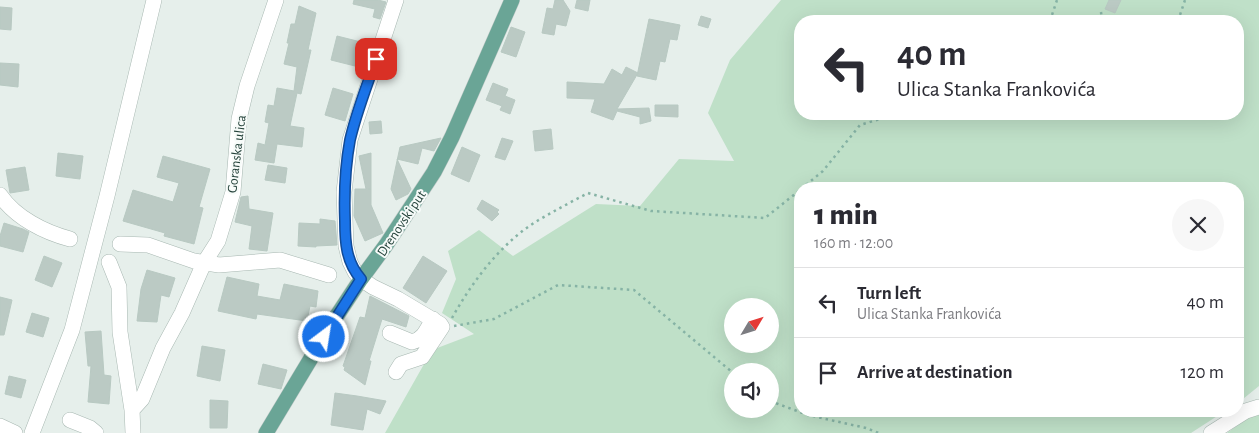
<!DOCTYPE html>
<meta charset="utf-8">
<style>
body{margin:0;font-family:"Alegreya Sans",sans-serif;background:#f7f7f7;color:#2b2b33;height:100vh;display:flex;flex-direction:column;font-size:19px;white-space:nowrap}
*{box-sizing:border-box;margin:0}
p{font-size:16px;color:#7c7c81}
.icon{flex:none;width:28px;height:28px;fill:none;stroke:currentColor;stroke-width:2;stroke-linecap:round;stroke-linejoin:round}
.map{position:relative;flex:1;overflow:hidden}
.side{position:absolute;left:794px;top:182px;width:450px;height:235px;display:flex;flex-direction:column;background:#fff;border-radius:20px;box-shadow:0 5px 20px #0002}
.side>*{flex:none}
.guide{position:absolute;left:794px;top:15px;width:450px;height:105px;border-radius:20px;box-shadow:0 5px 20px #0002;background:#fff;color:#2b2b33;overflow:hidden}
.needle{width:32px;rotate:52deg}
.buttons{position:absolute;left:724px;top:298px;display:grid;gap:10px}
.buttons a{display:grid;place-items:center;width:55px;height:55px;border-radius:50%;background:#fff;box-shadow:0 5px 20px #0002;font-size:25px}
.pin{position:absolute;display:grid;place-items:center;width:42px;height:42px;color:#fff;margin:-21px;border-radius:10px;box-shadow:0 2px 8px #0006}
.me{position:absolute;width:55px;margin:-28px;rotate:31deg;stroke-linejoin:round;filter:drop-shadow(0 0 4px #0008)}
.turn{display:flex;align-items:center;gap:18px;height:105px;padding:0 20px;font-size:22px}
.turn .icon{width:65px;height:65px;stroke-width:2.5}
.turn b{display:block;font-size:35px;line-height:42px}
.round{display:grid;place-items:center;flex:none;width:52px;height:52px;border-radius:26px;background:#f7f7f7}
.headline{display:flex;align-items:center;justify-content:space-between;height:85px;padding:0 20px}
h1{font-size:30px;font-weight:800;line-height:38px}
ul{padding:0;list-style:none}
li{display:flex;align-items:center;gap:15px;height:70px;padding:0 20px;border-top:1px solid #e1e1e2}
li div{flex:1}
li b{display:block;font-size:19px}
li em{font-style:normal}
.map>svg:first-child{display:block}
.green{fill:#bfe0c8;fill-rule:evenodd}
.building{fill:#bbcac4;stroke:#b8c9c2}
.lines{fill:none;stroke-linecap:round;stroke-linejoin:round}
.minor-casing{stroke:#a8b8b2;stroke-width:16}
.major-casing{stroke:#c2cac8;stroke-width:16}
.path{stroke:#86b3a5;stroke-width:2.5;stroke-dasharray:2.5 4;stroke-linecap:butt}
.minor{stroke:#fff;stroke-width:15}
.major{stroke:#6aa596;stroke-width:15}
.route-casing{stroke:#114b97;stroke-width:12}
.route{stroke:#1a73e8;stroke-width:9}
.labels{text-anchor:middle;stroke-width:4;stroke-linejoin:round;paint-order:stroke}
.street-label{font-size:14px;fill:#24423a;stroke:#f7fbf9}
</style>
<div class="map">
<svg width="1259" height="433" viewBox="0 0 1259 433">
<rect width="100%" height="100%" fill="#e6efeb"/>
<path class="green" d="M781 0H1259V386L1238 403V189H800V411H1225L1191 433H385L432 350 474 334 442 313 456 279 448 251 479 230 513 256 596 204 640 206 679 159 734 161 708 113 730 60ZM800 21H1238V114H800ZM732 306H770V344H732ZM732 371H770V409H732Z
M1259 409V433H1227Z"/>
<path class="building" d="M354 0H378L386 2 380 19 373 17 375 9 353 4Z
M555 0H563L570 11 566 26 556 24 554 35 542 33 547 8 553 9Z
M577 0H590L588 11 575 8Z
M1109 0H1121L1115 13 1105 9Z
M299 6 316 13 308 50H311L301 94 297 93 290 126 304 128 302 147 277 144 274 163 255 160 258 143 265 145 269 123 265 122 268 105 274 106 277 88 294 91 297 67 284 64 289 43H287L291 24H295Z
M0 7 12 8 11 30 0 29Z
M701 16 711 19 708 28 698 25Z
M649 19 680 25 677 40 670 39 665 62 660 61 656 80 637 76Z
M511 27 525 32 516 57 501 52Z
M337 36 361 42 355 66 331 60Z
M0 63 19 64 18 87 0 85Z
M626 67 638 73 617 109 649 108 651 121 640 124V117L617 111 613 120 591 112 595 99 567 98V82L604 84 612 69 622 75Z
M493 83 508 89 505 96 515 100 510 114 500 110 502 106 486 100Z
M333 88 353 94 345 121 325 115Z
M655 105H678V117L655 116Z
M381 121 382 133 370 134 369 122Z
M551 129 553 149 535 151 533 131Z
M441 138 434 151 422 148 418 164 397 159 411 189 408 194 396 200 391 189 400 147Z
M502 138 513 141 505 160 495 157Z
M462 147 480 155 469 182 451 174Z
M58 153 83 156 80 179 56 176Z
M371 153V189H368H371V205L383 233 365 241 354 216 355 189H366L359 156Z
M163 156 210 169 199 207 203 208 194 244 164 236 165 233 123 221 133 190 173 202 179 183 157 177Z
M268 165 287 168 285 183 265 180Z
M25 167 29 190 10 193 6 170Z
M248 196 249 209 273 213 267 251 249 249 252 226 235 222 241 197Z
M482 200 499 210 497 212 499 214 492 221 477 209Z
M320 219 335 221 337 245 316 246V247L298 246 299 223 320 224Z
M4 223 23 229 29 232 23 252 0 246V236Z
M44 256 62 263 52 287 35 280Z
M423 256 447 271 426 303 403 288Z
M147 270 175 278 169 297 161 295 157 322 137 321 141 289Z
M227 277 259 284 257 296 280 300 284 284 318 291 316 307 310 306 307 321 257 314 256 319 218 311Z
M370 296 409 316 406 327 382 319 369 361H371L365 385 344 370 345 367 343 366 360 317 365 318Z
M0 297 12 300 4 335H0Z
M32 313 49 318 43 337 26 332Z
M101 331 104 375 111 376 109 404 88 402 91 366H88L85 332Z
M202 346 225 350 220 381 197 376Z
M263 364 287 370 281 389 258 384Z
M9 376 26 380 21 398 5 394Z
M335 393 357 396 386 401 380 414 367 409 363 430 331 425Z
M210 400 228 401 227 428H210Z"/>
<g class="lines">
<defs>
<path id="minor" d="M396 0 350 140 344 192 346 246 350 262 355 272 361 279 373 287 398 299 440 324 442 327 422 357 401 364 396 372
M0 195C16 218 44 232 70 239
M120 244 148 245 194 261 219 265 280 260 329 275
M109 262 119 287 120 332 132 410 133 433
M390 333 412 342C424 339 427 329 433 319
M132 410 142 399 163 348 182 313 204 263 218 241 233 192 239 119 247 86 276 0
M70 420 90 428 96 433
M0 426 15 433
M32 433 72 330 107 196 154 0
M1211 433 1246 411 1259 407"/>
<path id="major" d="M266 433 334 320 361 279 386 245 434 172 452 137 512 0"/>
</defs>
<use href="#minor" class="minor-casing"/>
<use href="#major" class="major-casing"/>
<path class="path" d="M1101 12 1102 21
M1050 21 1057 0
M1178 21 1185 0
M801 189 823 171 860 125 897 114
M452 318C472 282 501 243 537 221 554 211 571 202 588 193L651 211 765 218 800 190
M454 326 494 319 558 285 634 290 732 372
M770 401 808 415 866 428 879 433"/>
<use href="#minor" class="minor"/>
<use href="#major" class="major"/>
</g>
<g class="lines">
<defs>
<path id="route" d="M324 337 361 279C346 262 345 242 345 221 344 194 345 167 350 140 356 113 367 86 376 59"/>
</defs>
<use href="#route" class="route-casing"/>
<use href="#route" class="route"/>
</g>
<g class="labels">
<g class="street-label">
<text transform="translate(236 154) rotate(-83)" y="5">Goranska ulica</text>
<text transform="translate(401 223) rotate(-56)" y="5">Drenovski put</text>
</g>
</g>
</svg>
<div class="buttons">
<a><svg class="needle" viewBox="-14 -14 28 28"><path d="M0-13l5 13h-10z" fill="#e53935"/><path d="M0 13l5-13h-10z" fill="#7c7c81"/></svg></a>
<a><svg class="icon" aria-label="sound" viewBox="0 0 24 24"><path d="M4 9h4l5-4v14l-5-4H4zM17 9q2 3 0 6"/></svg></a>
</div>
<div class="pin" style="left:376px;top:59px;background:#d93025"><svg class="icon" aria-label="arrive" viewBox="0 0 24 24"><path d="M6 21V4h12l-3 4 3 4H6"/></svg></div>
<svg class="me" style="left:324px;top:337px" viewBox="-20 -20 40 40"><circle r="17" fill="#1a73e8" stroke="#fff" stroke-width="3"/><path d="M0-11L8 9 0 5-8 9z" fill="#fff"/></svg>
<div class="guide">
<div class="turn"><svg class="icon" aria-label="left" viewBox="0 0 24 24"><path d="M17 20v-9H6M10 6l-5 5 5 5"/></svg><div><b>40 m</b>Ulica Stanka Frankovića</div></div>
</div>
<section class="side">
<div class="headline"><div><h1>1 min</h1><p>160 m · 12:00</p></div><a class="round"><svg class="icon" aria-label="close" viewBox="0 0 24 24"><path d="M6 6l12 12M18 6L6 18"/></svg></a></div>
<ul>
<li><svg class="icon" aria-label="left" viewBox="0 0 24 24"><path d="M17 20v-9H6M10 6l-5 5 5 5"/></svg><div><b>Turn left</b><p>Ulica Stanka Frankovića</p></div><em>40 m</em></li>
<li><svg class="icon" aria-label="arrive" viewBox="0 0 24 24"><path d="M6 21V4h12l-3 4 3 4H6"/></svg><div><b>Arrive at destination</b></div><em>120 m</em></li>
</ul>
</section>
</div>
